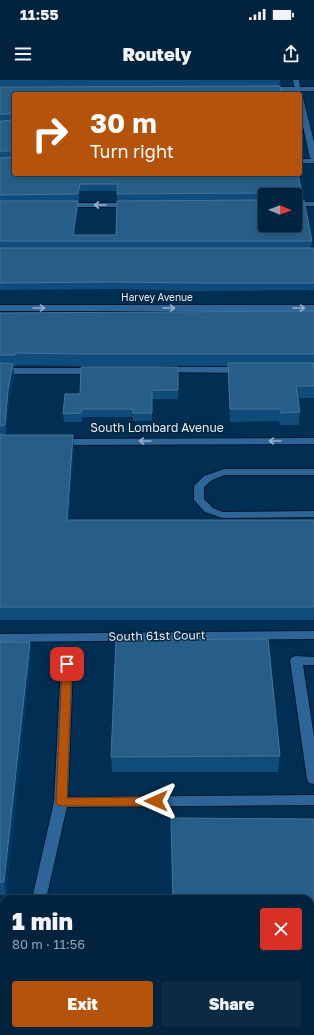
<!DOCTYPE html>
<meta charset="utf-8">
<style>
body{margin:0;font-family:"Golos Text",sans-serif;background:#0b2b45;color:#f1f3f6;height:100vh;display:flex;flex-direction:column;font-size:15px;white-space:nowrap}
*{box-sizing:border-box;margin:0}
p{font-size:13px;color:#96a4b0}
.icon{flex:none;width:22px;height:22px;fill:none;stroke:currentColor;stroke-width:2;stroke-linecap:round;stroke-linejoin:round}
.map{position:relative;flex:1;overflow:hidden}
.drawer{position:absolute;left:0px;top:815px;width:314px;height:140px;display:flex;flex-direction:column;background:#01233e;border-radius:12px 12px 0 0;box-shadow:0 2px 6px #0003,0 0 0 1px #234058}
.drawer>*{flex:none}
.hud{position:absolute;left:12px;top:12px;width:290px;height:84px;border-radius:4px;box-shadow:0 2px 6px #0003,0 0 0 1px #234058;background:#b45309;color:#fff;overflow:hidden}
.needle{width:26px;rotate:91deg}
.buttons{position:absolute;left:258px;top:108px;display:grid;gap:8px}
.buttons a{display:grid;place-items:center;width:44px;height:44px;border-radius:4px;background:#01233e;box-shadow:0 2px 6px #0003,0 0 0 1px #234058;font-size:20px}
.pin{position:absolute;display:grid;place-items:center;width:34px;height:34px;color:#fff;margin:-17px;border-radius:8px;box-shadow:0 2px 6px #0006}
.me{position:absolute;width:44px;margin:-22px;rotate:270deg;stroke-linejoin:round;filter:drop-shadow(0 0 3px #0008)}
.turn{display:flex;align-items:center;gap:14px;height:84px;padding:0 12px;font-size:18px}
.turn .icon{width:52px;height:52px;stroke-width:2.5}
.turn b{display:block;font-size:28px;line-height:34px}
.round{display:grid;place-items:center;flex:none;width:42px;height:42px;border-radius:4px;background:#0b2b45}
.summary{display:flex;align-items:center;justify-content:space-between;height:68px;padding:0 12px}
h1{font-size:24px;font-weight:800;line-height:30px}
.cta{display:flex;gap:8px;margin-top:auto;padding:8px 12px}
.cta a{flex:1;height:46px;border-radius:4px;background:#b45309;color:#fff;font-size:16px;font-weight:800;line-height:46px;text-align:center}
.cta a+a{background:#0b2b45;color:#f1f3f6}
.status{display:flex;justify-content:space-between;align-items:center;height:28px;padding:0 20px;background:#01233e;direction:ltr}
.status svg{height:11px;fill:currentColor}
header{display:flex;justify-content:space-between;align-items:center;height:52px;padding:0 12px;background:#01233e;font-size:18px;font-weight:800}
.map>svg:first-child{display:block}
.green{fill:#654114}
.lines{fill:none;stroke-linecap:round;stroke-linejoin:round}
.lane-casing{stroke:#00162f;stroke-width:2}
.street-casing{stroke:#00162f;stroke-width:2}
.lane{fill:#2d6598;fill-rule:evenodd}
.street{fill:#2d6598;fill-rule:evenodd}
.wall{fill:#104c7a;fill-rule:evenodd}
.shaded-wall{fill:#003964}
.building{fill:#275e87;stroke:#447499}
.oneway{stroke:#91b0ce}
.route{fill:#b45309;stroke:#753606}
.labels{text-anchor:middle;stroke-width:3;stroke-linejoin:round;paint-order:stroke}
.far-street-label{font-size:10px;fill:#e3eefa;stroke:#07253f}
.street-label{font-size:12px;fill:#e3eefa;stroke:#07253f}
</style>
<div class="status"><b>11:55</b><svg viewBox="0 0 49 12"><path d="M0 12V9h3v3zM5 12V6h3v6zM10 12V3h3v9zM15 12V0h3v12zM26 1h20v11H26zM47 4h2v5h-2z"/></svg></div>
<header><svg class="icon" aria-label="menu" viewBox="0 0 24 24"><path d="M4 6h16M4 12h16M4 18h16"/></svg>Routely<svg class="icon" aria-label="share" viewBox="0 0 24 24"><path d="M12 15V3M7 8l5-5 5 5M5 13v7h14v-7"/></svg></header>
<div class="map">
<svg width="314" height="955" viewBox="0 0 314 955">
<rect width="100%" height="100%" fill="#012f53"/>
<path class="green" d="M310 905H314V955H290L289 951H310Z"/>
<g class="lines">
<defs>
<path id="lane" d="M314 7V11H267L264 9 267 7Z
M300 79H314V83H300Z
M163 287H243L248 290 243 293 160 292 158 290Z
M0 288H95L100 291 95 294H0Z
M224 389H314V395H225L212 400 204 407V419L213 428 223 432 314 431V437L222 438 205 432 194 420V406L204 396Z
M296 576 314 577V585H303L314 657V704L309 703 307 699 290 580 292 577Z
M67 580 71 581 73 584 68 717 314 715V725L67 727 46 819H32L54 722 61 584 63 581Z
M4 853V866L0 867V854Z"/>
<path id="street" d="M293 0H299L301 15 296 14Z
M300 16 303 18 314 62V80L310 78 300 33Z
M295 122H314V126H295Z
M59 123H132L136 125 132 127H59Z
M0 225H314V231H0Z
M314 358V364L57 365 52 362 57 359Z
M314 551V559L0 562V554Z"/>
</defs>
<use href="#lane" class="lane-casing"/>
<use href="#street" class="street-casing"/>
<use href="#lane" class="lane"/>
<use href="#street" class="street"/>
</g>
<path class="wall" d="M0 0H280L279 6H0Z
M0 7 14 14V94L302 113 301 120 312 161 311 168H314V210L198 211 114 209 0 210V41L14 40H0ZM80 111H117L116 155H74L78 128V121H79ZM265 115H295V145H265Z
M314 231V318H298L300 332 299 345H280L279 341 230 342 228 295V286H82L16 285V286H13L14 295 9 322 6 355 74 368 68 440H314V540H0V233Z
M81 287 178 310V319H152V341H133V337H82V342H64L63 334 80 314Z
M0 562 31 575 6 815H0Z
M280 676 278 692H112L111 677Z
M171 738 314 739V854H310V819H172Z"/>
<path class="shaded-wall" d="M80 104V111L79 121 78 114Z
M78 121V128L74 162 73 155Z
M13 284 14 295 9 322 6 357 5 345 8 310Z
M73 355 74 368 67 453V440Z
M30 562 31 575 6 815 4 802Z"/>
<path class="building" d="M280 6 281 14H14V34H0V7Z
M14 40V71H0V41Z
M14 77V94H298L302 113 294 114V115H267L265 113 117 114 118 104H80L78 114 0 115V78Z
M265 120V145H295V120H304L312 161H0V121H78L73 155H116L117 121Z
M0 168H314V203H198L114 202 0 203Z
M314 231V274H82L15 273V275H0V233Z
M0 283 13 284 8 310 5 345 0 346Z
M228 283H314V306H296L300 332 281 333 280 329H230Z
M81 287H178V310H152V333H133V329H82L81 333 63 334 65 314H80Z
M0 354 3 355H73L67 440H314V527H0Z
M268 559 280 676 111 677 116 560Z
M0 562H30L4 802H0Z
M171 738 314 739V838H310V819H173Z"/>
<defs><path id="oneway-shaft" d="M-6 0H5M1.5-3L5.5 0L1.5 3" fill="none" stroke-width="1.6" stroke-linecap="round" stroke-linejoin="round"/></defs>
<g class="oneway">
<use href="#oneway-shaft" transform="translate(100 125) rotate(180)"/>
<use href="#oneway-shaft" transform="translate(39 228)"/>
<use href="#oneway-shaft" transform="translate(169 228)"/>
<use href="#oneway-shaft" transform="translate(299 228)"/>
<use href="#oneway-shaft" transform="translate(145 361) rotate(180)"/>
<use href="#oneway-shaft" transform="translate(275 361) rotate(180)"/>
</g>
<path class="route" d="M67 580 72 584 67 718 156 717 160 718 162 721 160 724 156 726H62L58 725 56 722 62 584Z"/>
<g class="labels">
<g class="far-street-label">
<text x="157" y="221">Harvey Avenue</text>
</g>
<g class="street-label">
<text x="157" y="352">South Lombard Avenue</text>
<text transform="translate(157 556) rotate(-1)" y="4">South 61st Court</text>
</g>
</g>
</svg>
<div class="buttons">
<a><svg class="needle" viewBox="-14 -14 28 28"><path d="M0-13l5 13h-10z" fill="#e53935"/><path d="M0 13l5-13h-10z" fill="#96a4b0"/></svg></a>
</div>
<div class="pin" style="left:67px;top:584px;background:#d93025"><svg class="icon" aria-label="arrive" viewBox="0 0 24 24"><path d="M6 21V4h12l-3 4 3 4H6"/></svg></div>
<svg class="me" style="left:156px;top:721px" viewBox="-20 -20 40 40"><path d="M0-17L14 15 0 8-14 15z" fill="#b45309" stroke="#fff" stroke-width="4"/></svg>
<div class="hud">
<div class="turn"><svg class="icon" aria-label="right" viewBox="0 0 24 24"><path d="M7 20v-9h11M14 6l5 5-5 5"/></svg><div><b>30 m</b>Turn right</div></div>
</div>
<section class="drawer">
<div class="summary"><div><h1>1 min</h1><p>80 m · 11:56</p></div><a class="round" style="background:#d93025;color:#fff"><svg class="icon" aria-label="close" viewBox="0 0 24 24"><path d="M6 6l12 12M18 6L6 18"/></svg></a></div>
<div class="cta"><a>Exit</a><a>Share</a></div>
</section>
</div>
